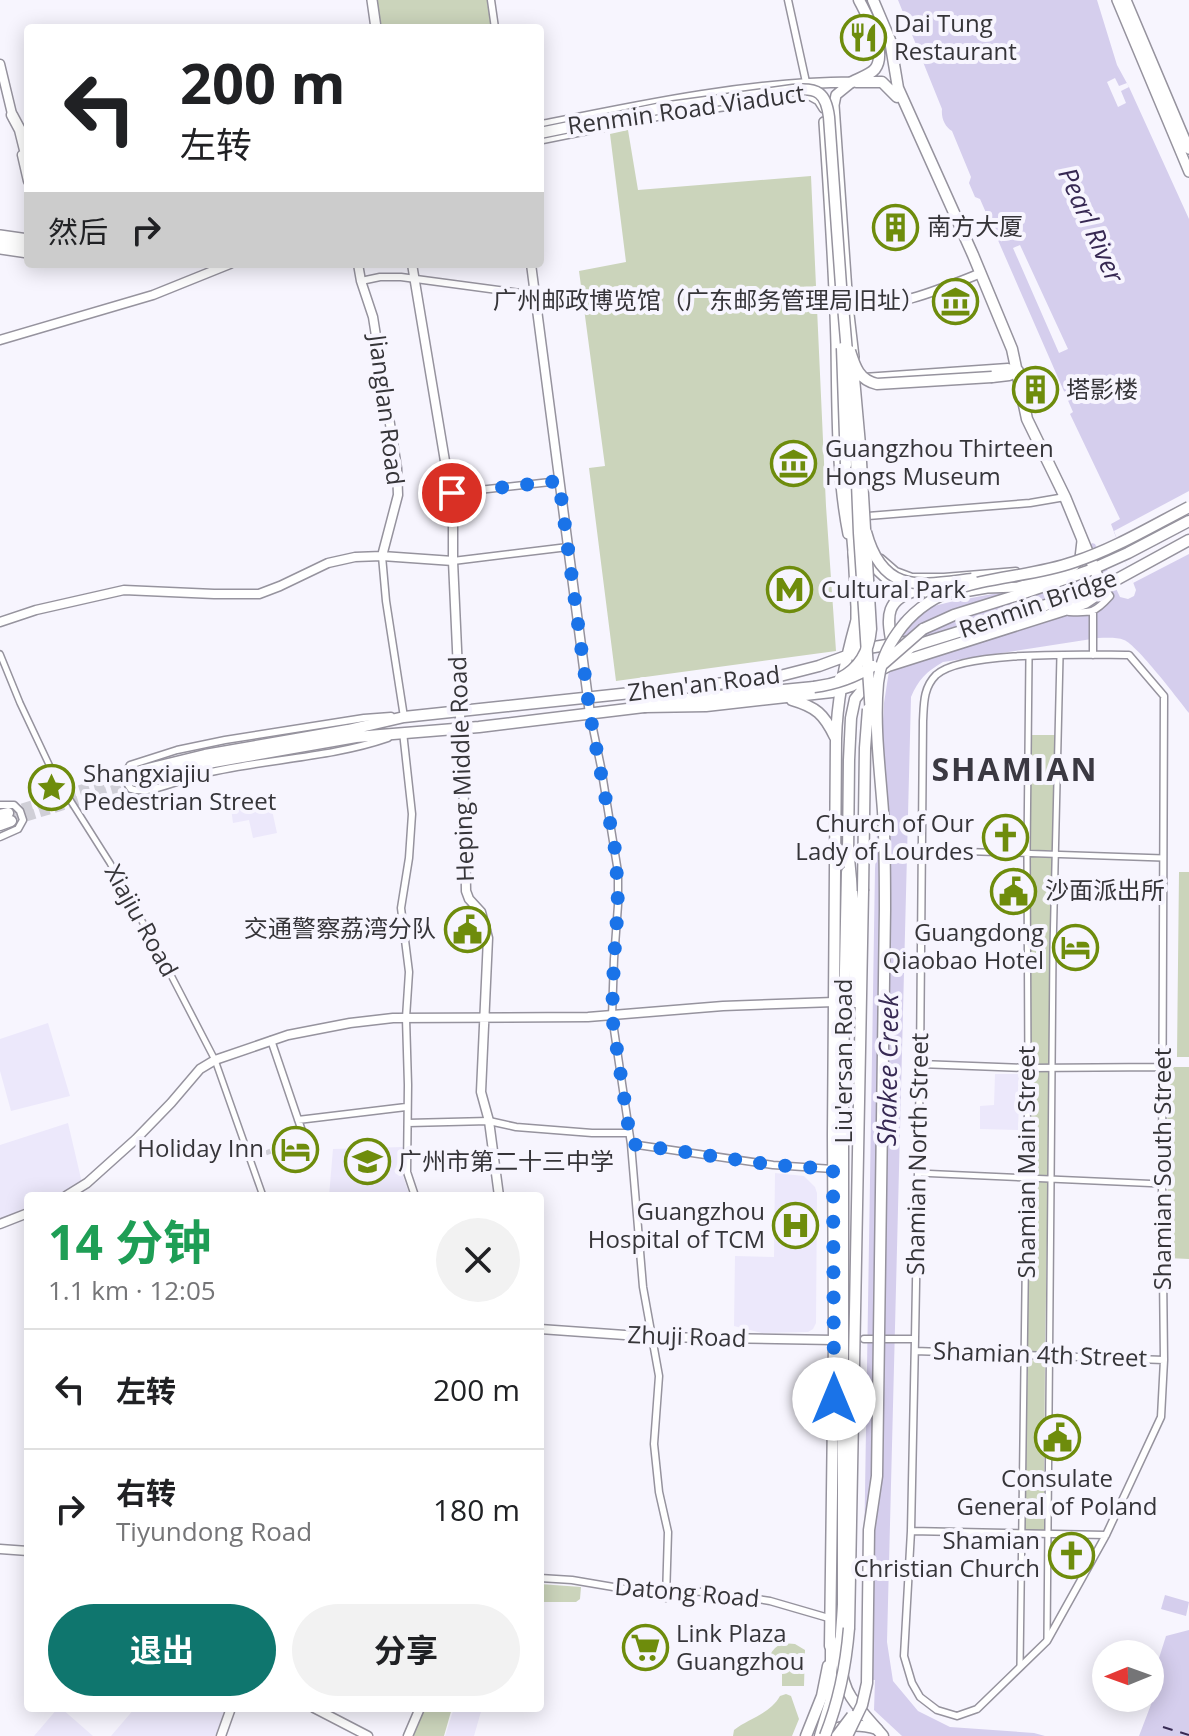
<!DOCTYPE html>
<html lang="zh">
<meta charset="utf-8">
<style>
body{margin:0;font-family:"Open Sans","Noto Sans SC",sans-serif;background:#f2f2f2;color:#202124;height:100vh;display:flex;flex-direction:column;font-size:30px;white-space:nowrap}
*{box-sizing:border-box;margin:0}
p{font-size:26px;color:#757577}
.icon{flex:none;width:44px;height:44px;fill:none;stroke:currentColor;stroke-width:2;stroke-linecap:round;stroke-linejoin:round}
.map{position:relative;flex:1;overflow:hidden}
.details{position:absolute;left:24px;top:1192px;width:520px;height:520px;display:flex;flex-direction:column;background:#fff;border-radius:8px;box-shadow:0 4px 20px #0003}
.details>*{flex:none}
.top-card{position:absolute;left:24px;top:24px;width:520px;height:244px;border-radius:8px;box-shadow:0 4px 20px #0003;background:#fff;color:#202124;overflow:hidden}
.needle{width:52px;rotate:269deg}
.fabs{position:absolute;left:1092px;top:1640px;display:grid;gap:16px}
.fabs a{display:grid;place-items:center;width:72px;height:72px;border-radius:50%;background:#fff;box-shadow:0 4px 20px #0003;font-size:40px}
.pin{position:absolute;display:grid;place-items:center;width:68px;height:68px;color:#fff;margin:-34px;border:4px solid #fff;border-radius:50%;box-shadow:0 2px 8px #0007}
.me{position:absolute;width:88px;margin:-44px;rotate:0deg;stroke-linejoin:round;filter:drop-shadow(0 0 6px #0008)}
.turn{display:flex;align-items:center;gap:28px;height:168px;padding:0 24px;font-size:36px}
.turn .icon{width:104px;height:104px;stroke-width:2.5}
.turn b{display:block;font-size:56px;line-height:68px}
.then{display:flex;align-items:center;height:76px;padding:0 24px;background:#0003;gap:16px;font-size:30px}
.round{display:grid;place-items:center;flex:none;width:84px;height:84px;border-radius:42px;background:#f2f2f2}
.head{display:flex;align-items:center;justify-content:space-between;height:136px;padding:0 24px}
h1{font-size:48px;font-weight:700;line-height:60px;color:#1e9e55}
.cta{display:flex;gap:16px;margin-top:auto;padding:16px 24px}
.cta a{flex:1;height:92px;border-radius:48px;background:#0f766e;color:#fff;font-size:32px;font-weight:700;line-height:92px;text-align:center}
.cta a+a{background:#f2f2f2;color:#202124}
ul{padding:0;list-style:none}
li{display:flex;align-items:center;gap:24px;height:120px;padding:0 24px;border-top:2px solid #e0e0e0}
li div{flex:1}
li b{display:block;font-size:30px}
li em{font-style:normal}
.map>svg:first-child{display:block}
.built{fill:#ece8fb}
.green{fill:#cbd4bb}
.water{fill:#d5ceed}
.pier{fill:#f7f5fe}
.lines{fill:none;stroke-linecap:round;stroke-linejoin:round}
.ferry{stroke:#372953;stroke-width:2;stroke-dasharray:10 8;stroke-linecap:butt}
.pedestrian-tunnel{stroke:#d0cfd7;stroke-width:5;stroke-dasharray:5 2.5;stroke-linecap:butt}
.primary-tunnel{stroke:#d0cfd7;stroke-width:10;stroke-dasharray:10 5;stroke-linecap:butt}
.pedestrian-casing{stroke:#96939e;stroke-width:8}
.minor-casing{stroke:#96939e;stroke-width:9}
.tertiary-casing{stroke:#96939e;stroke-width:11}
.secondary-casing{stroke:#96939e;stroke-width:12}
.primary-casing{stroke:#96939e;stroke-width:13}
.trunk-casing{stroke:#96939e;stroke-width:13}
.pedestrian{stroke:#fff;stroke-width:5}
.minor{stroke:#fff;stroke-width:6}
.tertiary{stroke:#fff;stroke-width:8}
.secondary{stroke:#fff;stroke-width:9}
.primary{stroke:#fff;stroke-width:10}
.trunk{stroke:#fff;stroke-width:10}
.primary-bridge-casing{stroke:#96939e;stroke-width:13;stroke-linecap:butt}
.trunk-bridge-casing{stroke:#96939e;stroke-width:13;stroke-linecap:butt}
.primary-bridge{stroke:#fff;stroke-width:10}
.trunk-bridge{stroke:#fff;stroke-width:10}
.route{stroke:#1a73e8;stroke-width:14;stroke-dasharray:0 25.2}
.labels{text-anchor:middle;stroke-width:8;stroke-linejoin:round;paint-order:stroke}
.poi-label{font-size:24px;fill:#363539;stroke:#f7f5fe;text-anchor:start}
.street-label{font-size:24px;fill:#363539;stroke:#f7f5fe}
.water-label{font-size:26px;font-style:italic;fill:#372953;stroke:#f7f5fe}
.district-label{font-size:32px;font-weight:bold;letter-spacing:2px;fill:#3b3942;stroke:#f7f5fe}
</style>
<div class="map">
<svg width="1189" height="1736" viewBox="0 0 1189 1736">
<rect width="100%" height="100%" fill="#f7f5fe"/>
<path class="built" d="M270 801 277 833 253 838 249 820 233 823 231 808Z
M48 1023 70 1096 11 1111 0 1071V1039Z
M995 1074H1020L1018 1130 980 1129V1106L994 1105Z
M68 1123 82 1183 58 1196H28V1211L0 1220V1145Z
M403 1147V1176L409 1194 329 1196 333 1149Z
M775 1173 804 1176 815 1187 817 1193 816 1323 813 1329 808 1332 762 1333 734 1326 735 1256 774 1257Z
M58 1708H61L93 1736H34Z
M135 1708H226L215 1736H111Z
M454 1708H482L474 1736H445Z"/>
<path class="green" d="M377 0H487L491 28H380Z
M628 130 638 190 811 176 826 506 836 651 616 681 589 468 605 466 579 271 626 262 610 134Z
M1031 735H1055L1053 850H1030Z
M1029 857H1052L1051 1065H1031Z
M1179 872H1189V1057H1177Z
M1167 1067H1189V1259L1168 1258Z
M1030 1070H1051L1048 1175H1029Z
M1029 1182H1048L1045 1352H1027Z
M1028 1357H1045L1044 1531 1023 1530Z
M540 1584 581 1587 580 1599 576 1602H540Z
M783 1643 795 1644 805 1650 804 1686H782V1674C766 1664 766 1651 783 1643Z
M786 1694 791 1696 799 1719 792 1736H733L734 1730C749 1718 770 1714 780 1696Z
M423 1708H452L444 1736H410Z"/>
<path class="water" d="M898 0H1097L1117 65 1129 87 1189 219V713C1178 699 1137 645 1124 640 1117 637 1106 638 1098 638L943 662C927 671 918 680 911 697L887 1642 893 1681 918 1711 950 1727 1034 1733 1045 1736H902L874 1710 875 1680 862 1679 875 869 884 703 896 626 900 618 910 612 950 602 1025 588 1088 566 1090 546 1092 543 1095 544 1120 597 1128 599 1134 596 1136 590 1111 524 1120 519 1070 414 1073 412 980 199 975 197 969 183 971 177 952 131C945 127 941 118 942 109Z
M1165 1595 1189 1602 1186 1616 1161 1609Z
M1189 1630V1736H1139L1160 1681 1153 1677 1166 1636Z"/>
<path class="pier" d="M1115 78 1119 86 1127 83 1129 87 1121 91 1126 103 1118 107 1107 82Z
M1020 245 1068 349 1059 353 1013 248Z
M1189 491V554L1133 583 1114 531Z"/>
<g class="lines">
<path class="ferry" d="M1163 1727 1189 1735"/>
<path class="pedestrian-tunnel" d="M259 1156 299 1139"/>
<path class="primary-tunnel" d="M8 813 140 771
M11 821 143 781"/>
<defs>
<path id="pedestrian" d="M0 654 20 703 53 773 110 863 159 952 215 1060 263 1196
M922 850 1163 858
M918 1173 1162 1184
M1047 1640 1053 950 1060 656
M1020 1667 1028 1068 1027 854 1029 657"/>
<path id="minor" d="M491 0 495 28
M788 0 806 82
M361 281 380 277H401L535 295
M452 493 559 481
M868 516 1030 503 1065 497
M382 556 386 601 404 717H402
M881 558 896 571 912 577H944L1016 571
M453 561 568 547
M1069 612C1091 613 1095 613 1110 596L1103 585
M1093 613V655
M1129 655 1164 696 1162 1184 1164 1360 1161 1417 1106 1535 1047 1641 977 1709 957 1716 937 1710 920 1697 912 1683 904 1656 911 1531 915 1339 920 1064 923 721C924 704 923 688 936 675 963 650 1089 655 1129 655Z
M590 714 601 767 618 872V905L614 959 612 1016 631 1144 643 1287 659 1376 654 1444 659 1492 668 1532 666 1598
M403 732 412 814 409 858 401 908 409 972 406 1018 408 1085 407 1172 415 1196
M388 738C327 759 260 759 198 775 180 780 148 795 131 789 124 781 124 774 130 765L177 750 225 740 364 718 391 716
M0 805H14L20 811 23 820 18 829 0 837
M271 1040 304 1137
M920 1064 1028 1068 1163 1067
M298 1120 406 1107
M408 1123 489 1121 516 1127 592 1133H629
M631 1144 773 1165 833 1169
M864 1339H915
M915 1351 1164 1360
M911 1531 1106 1535
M540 1578 572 1580 625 1589H666L726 1594 770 1601 832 1619"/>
<path id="tertiary" d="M0 64 13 118
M22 155 28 181
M358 264 361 281 373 317 397 468 398 495 382 556
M412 264 453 509V561L465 825 466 891 469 899 481 912 488 938 481 1092 489 1121 499 1196
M531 264 590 714
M848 306C897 308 936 291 981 273
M0 340 153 295 230 264
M864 378 1008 368 1018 371
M0 622 36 610 124 590 214 594H259L280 586 328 563 355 557 382 556 453 561
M66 1196 87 1183 136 1139 171 1103 200 1069 215 1060 288 1035 350 1023 393 1018 588 1017 723 1006 834 1002
M0 1224 28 1213
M540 1329 653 1337 834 1340
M0 1549 28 1551
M314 1708 368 1736
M221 1736 231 1708
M408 1736 420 1708"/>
<path id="secondary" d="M372 0 376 28
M1117 0 1189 172
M1126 0 1189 149
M834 105 848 306 854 357
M831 110 834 105 836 95 852 82
M824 122C829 196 834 270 836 344 837 405 836 474 848 534
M540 126C643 105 747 83 852 82
M540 139 664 114 781 98 810 95 819 100 824 108
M0 235 28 239
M0 249 28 253
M853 552 856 607V657
M872 555 878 571 890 582 932 594H952L987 588 1018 587 1064 572 1074 566 1080 558 1082 541"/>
<path id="primary" d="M852 82C859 78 870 75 875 69 888 52 867 16 859 0
M856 82H882L897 97
M12 115 20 130 28 162
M0 242 28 246
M992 377 1009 375 1018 371
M846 465 854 557
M892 644C886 615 886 599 918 590
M896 659 911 647 923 643 1091 591 1114 581 1189 540
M792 700C816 707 824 714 835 737
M140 771 205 755 348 730 404 717 772 678 819 666 868 648 912 641
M143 781 208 763 356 737 479 727 644 707 706 706 832 692 851 686 888 666 1068 609 1085 603 1094 597 1097 575 1065 497 1027 419 1012 349 973 255 898 88 890 40 873 0
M0 815 8 813
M0 825 11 821
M848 856 849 760 851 718 855 699 871 679
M847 872 843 1068V1604C842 1633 834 1671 851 1697 860 1711 872 1723 883 1736
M830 1646 834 1340 833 1135 836 739C837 699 845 661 856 622
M806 1736 822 1696 828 1666"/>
<path id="trunk" d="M923 629 954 615 1018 595 1088 571 1128 553 1189 521
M644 707 687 699 814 687
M848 848 853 900 855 1002
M849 1628 863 891
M821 1734C842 1725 856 1723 877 1729
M820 1736 831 1699V1640"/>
</defs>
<use href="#pedestrian" class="pedestrian-casing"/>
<use href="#minor" class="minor-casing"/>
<use href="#tertiary" class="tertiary-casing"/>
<use href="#secondary" class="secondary-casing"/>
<use href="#primary" class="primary-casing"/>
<use href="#trunk" class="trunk-casing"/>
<use href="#pedestrian" class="pedestrian"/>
<use href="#minor" class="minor"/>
<use href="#tertiary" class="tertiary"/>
<use href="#secondary" class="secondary"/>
<use href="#primary" class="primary"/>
<use href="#trunk" class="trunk"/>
<defs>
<path id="primary-bridge" d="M540 133 662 108 793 90C818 87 826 93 829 117L842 300
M842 348 846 465
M850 351C855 367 859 380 877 384L992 377
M840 678C860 668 869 651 871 629L860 445 853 367"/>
<path id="trunk-bridge" d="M842 294 856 458 859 533 871 715
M866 532C883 595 920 585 972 579
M883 664 923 629
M814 687C837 684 854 678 873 666
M863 891 865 748 868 709
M825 1736C839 1701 846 1665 849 1628
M837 1736 852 1716
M847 1736 862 1705 867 1683 869 1530 877 1476 885 909C885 876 885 843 883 811 880 769 874 725 878 683 880 664 887 647 898 632 940 572 1011 584 1074 562 1114 549 1152 526 1189 507"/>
</defs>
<use href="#primary-bridge" class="primary-bridge-casing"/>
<use href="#trunk-bridge" class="trunk-bridge-casing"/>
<use href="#primary-bridge" class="primary-bridge"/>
<use href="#trunk-bridge" class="trunk-bridge"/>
</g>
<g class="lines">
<path class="route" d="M452 493 559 481 590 714 616 855 618 905 614 959 612 1016 631 1144 773 1165 833 1169 834 1399"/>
</g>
<defs>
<symbol id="restaurant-ring" viewBox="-11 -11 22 22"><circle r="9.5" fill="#f7f5fe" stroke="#6e8c0c" stroke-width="1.5"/><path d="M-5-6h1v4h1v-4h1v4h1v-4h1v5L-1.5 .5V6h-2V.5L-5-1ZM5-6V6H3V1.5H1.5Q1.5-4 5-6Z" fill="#6e8c0c"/></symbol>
<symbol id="building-ring" viewBox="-11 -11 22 22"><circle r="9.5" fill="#f7f5fe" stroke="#6e8c0c" stroke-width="1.5"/><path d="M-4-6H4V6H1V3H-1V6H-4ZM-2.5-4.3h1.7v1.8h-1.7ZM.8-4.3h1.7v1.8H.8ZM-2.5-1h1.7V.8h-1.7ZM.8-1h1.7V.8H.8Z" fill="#6e8c0c"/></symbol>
<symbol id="museum-ring" viewBox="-11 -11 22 22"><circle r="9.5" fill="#f7f5fe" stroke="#6e8c0c" stroke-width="1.5"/><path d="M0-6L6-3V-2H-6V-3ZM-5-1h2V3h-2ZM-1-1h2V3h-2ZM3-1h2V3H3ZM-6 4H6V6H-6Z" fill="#6e8c0c"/></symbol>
<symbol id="metro-ring" viewBox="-11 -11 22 22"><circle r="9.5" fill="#f7f5fe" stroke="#6e8c0c" stroke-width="1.5"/><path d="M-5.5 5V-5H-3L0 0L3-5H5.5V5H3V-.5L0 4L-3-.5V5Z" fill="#6e8c0c"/></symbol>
<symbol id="sight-ring" viewBox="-11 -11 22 22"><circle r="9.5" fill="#f7f5fe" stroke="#6e8c0c" stroke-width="1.5"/><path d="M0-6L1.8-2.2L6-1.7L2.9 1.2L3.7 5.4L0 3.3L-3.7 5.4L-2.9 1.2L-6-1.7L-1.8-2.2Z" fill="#6e8c0c"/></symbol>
<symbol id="church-ring" viewBox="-11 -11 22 22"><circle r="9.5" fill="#f7f5fe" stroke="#6e8c0c" stroke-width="1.5"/><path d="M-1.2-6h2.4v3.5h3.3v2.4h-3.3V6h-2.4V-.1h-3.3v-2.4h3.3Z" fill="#6e8c0c"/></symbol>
<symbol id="civic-ring" viewBox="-11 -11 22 22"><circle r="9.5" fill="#f7f5fe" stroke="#6e8c0c" stroke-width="1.5"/><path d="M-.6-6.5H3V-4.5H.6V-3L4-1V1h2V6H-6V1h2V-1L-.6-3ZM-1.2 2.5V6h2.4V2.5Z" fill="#6e8c0c"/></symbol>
<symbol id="hotel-ring" viewBox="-11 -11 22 22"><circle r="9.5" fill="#f7f5fe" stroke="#6e8c0c" stroke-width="1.5"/><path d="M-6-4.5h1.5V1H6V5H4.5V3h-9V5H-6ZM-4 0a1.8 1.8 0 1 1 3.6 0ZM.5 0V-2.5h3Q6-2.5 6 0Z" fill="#6e8c0c"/></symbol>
<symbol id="school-ring" viewBox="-11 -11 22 22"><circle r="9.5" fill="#f7f5fe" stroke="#6e8c0c" stroke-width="1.5"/><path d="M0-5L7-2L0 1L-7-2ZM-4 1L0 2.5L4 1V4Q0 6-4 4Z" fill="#6e8c0c"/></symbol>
<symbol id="hospital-ring" viewBox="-11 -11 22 22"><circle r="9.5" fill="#f7f5fe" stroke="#6e8c0c" stroke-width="1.5"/><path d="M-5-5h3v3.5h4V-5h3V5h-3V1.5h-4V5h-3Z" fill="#6e8c0c"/></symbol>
<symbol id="supermarket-ring" viewBox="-11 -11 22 22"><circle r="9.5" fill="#f7f5fe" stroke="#6e8c0c" stroke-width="1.5"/><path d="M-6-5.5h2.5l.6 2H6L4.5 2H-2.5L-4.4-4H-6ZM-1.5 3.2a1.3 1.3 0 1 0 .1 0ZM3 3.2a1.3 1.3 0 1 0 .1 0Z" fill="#6e8c0c"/></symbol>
</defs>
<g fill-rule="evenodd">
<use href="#restaurant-ring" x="838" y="12" width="51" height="51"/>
<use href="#building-ring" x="870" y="202" width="51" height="51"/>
<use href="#museum-ring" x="930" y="276" width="51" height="51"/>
<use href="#building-ring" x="1010" y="364" width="51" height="51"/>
<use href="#museum-ring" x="768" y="438" width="51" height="51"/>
<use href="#metro-ring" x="764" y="564" width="51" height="51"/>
<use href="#sight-ring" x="26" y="762" width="51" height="51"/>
<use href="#church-ring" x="980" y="812" width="51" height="51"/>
<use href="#civic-ring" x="988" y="866" width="51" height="51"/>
<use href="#civic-ring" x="442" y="904" width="51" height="51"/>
<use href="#hotel-ring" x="1050" y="922" width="51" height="51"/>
<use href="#hotel-ring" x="270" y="1124" width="51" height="51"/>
<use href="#school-ring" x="342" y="1136" width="51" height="51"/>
<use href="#hospital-ring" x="770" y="1200" width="51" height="51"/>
<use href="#civic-ring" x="1032" y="1412" width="51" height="51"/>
<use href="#church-ring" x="1046" y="1530" width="51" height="51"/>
<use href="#supermarket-ring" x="620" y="1622" width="51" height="51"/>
</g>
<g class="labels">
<g class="poi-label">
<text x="894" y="32">Dai Tung<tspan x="894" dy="28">Restaurant</tspan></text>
<text x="927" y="235">南方大厦</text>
<text x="925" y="309" text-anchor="end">广州邮政博览馆（广东邮务管理局旧址）</text>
<text x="1066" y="398">塔影楼</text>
<text x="825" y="457">Guangzhou Thirteen<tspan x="825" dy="28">Hongs Museum</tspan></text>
<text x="821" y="598">Cultural Park</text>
<text x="83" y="782">Shangxiajiu<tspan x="83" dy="28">Pedestrian Street</tspan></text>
<text x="974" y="832" text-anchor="end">Church of Our<tspan x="974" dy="28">Lady of Lourdes</tspan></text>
<text x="1045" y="899">沙面派出所</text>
<text x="436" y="937" text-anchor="end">交通警察荔湾分队</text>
<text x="1044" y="941" text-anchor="end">Guangdong<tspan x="1044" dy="28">Qiaobao Hotel</tspan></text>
<text x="264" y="1157" text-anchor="end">Holiday Inn</text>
<text x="398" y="1170">广州市第二十三中学</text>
<text x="765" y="1220" text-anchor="end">Guangzhou<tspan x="765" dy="28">Hospital of TCM</tspan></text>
<text x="1057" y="1487" text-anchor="middle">Consulate<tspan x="1057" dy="28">General of Poland</tspan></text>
<text x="1040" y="1549" text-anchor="end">Shamian<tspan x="1040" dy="28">Christian Church</tspan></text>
<text x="676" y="1642">Link Plaza<tspan x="676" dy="28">Guangzhou</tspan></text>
</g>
<g class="street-label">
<text transform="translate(686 110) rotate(-8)" y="8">Renmin Road Viaduct</text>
<text transform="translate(386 410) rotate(83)" y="8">Jianglan Road</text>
<text transform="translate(1038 604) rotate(-19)" y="8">Renmin Bridge</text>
<text transform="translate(704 684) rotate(-7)" y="8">Zhen'an Road</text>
<text transform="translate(462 769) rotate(-92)" y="8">Heping Middle Road</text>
<text transform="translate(141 921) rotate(61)" y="8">Xiajiu Road</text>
<text transform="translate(844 1061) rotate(-90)" y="8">Liu'ersan Road</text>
<text transform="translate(918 1154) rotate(-89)" y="8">Shamian North Street</text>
<text transform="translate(1027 1162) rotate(-90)" y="8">Shamian Main Street</text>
<text transform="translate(1163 1169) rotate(-90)" y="8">Shamian South Street</text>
<text transform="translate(687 1337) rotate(2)" y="8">Zhuji Road</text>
<text transform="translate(1040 1355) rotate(2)" y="8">Shamian 4th Street</text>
<text transform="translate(687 1593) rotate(5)" y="8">Datong Road</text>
</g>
<g class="water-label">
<text transform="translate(1091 225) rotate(66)" y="9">Pearl River</text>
<text transform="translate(888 1070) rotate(-89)" y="9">Shakee Creek</text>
</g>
<g class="district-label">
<text x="1015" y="781">SHAMIAN</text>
</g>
</g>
</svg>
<div class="fabs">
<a><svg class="needle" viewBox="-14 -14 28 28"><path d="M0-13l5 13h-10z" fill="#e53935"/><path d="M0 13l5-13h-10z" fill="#757577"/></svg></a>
</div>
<div class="pin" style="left:452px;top:493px;background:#d93025"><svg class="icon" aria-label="arrive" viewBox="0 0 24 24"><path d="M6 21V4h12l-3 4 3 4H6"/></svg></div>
<svg class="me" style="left:834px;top:1399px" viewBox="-20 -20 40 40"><circle r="19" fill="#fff"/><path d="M0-13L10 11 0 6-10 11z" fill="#1a73e8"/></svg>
<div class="top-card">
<div class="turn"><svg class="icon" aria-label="left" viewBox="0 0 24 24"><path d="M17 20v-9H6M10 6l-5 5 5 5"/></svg><div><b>200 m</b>左转</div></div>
<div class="then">然后<svg class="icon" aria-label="right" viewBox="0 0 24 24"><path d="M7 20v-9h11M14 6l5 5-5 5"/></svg></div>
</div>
<section class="details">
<div class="head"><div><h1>14 分钟</h1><p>1.1 km · 12:05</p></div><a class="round"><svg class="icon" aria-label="close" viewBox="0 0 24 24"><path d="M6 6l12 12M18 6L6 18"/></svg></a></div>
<ul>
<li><svg class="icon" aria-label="left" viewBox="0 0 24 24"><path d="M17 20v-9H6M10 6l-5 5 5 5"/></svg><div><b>左转</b></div><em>200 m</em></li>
<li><svg class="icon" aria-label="right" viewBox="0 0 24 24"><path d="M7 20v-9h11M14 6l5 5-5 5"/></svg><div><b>右转</b><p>Tiyundong Road</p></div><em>180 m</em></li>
</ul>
<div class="cta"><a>退出</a><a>分享</a></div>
</section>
</div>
